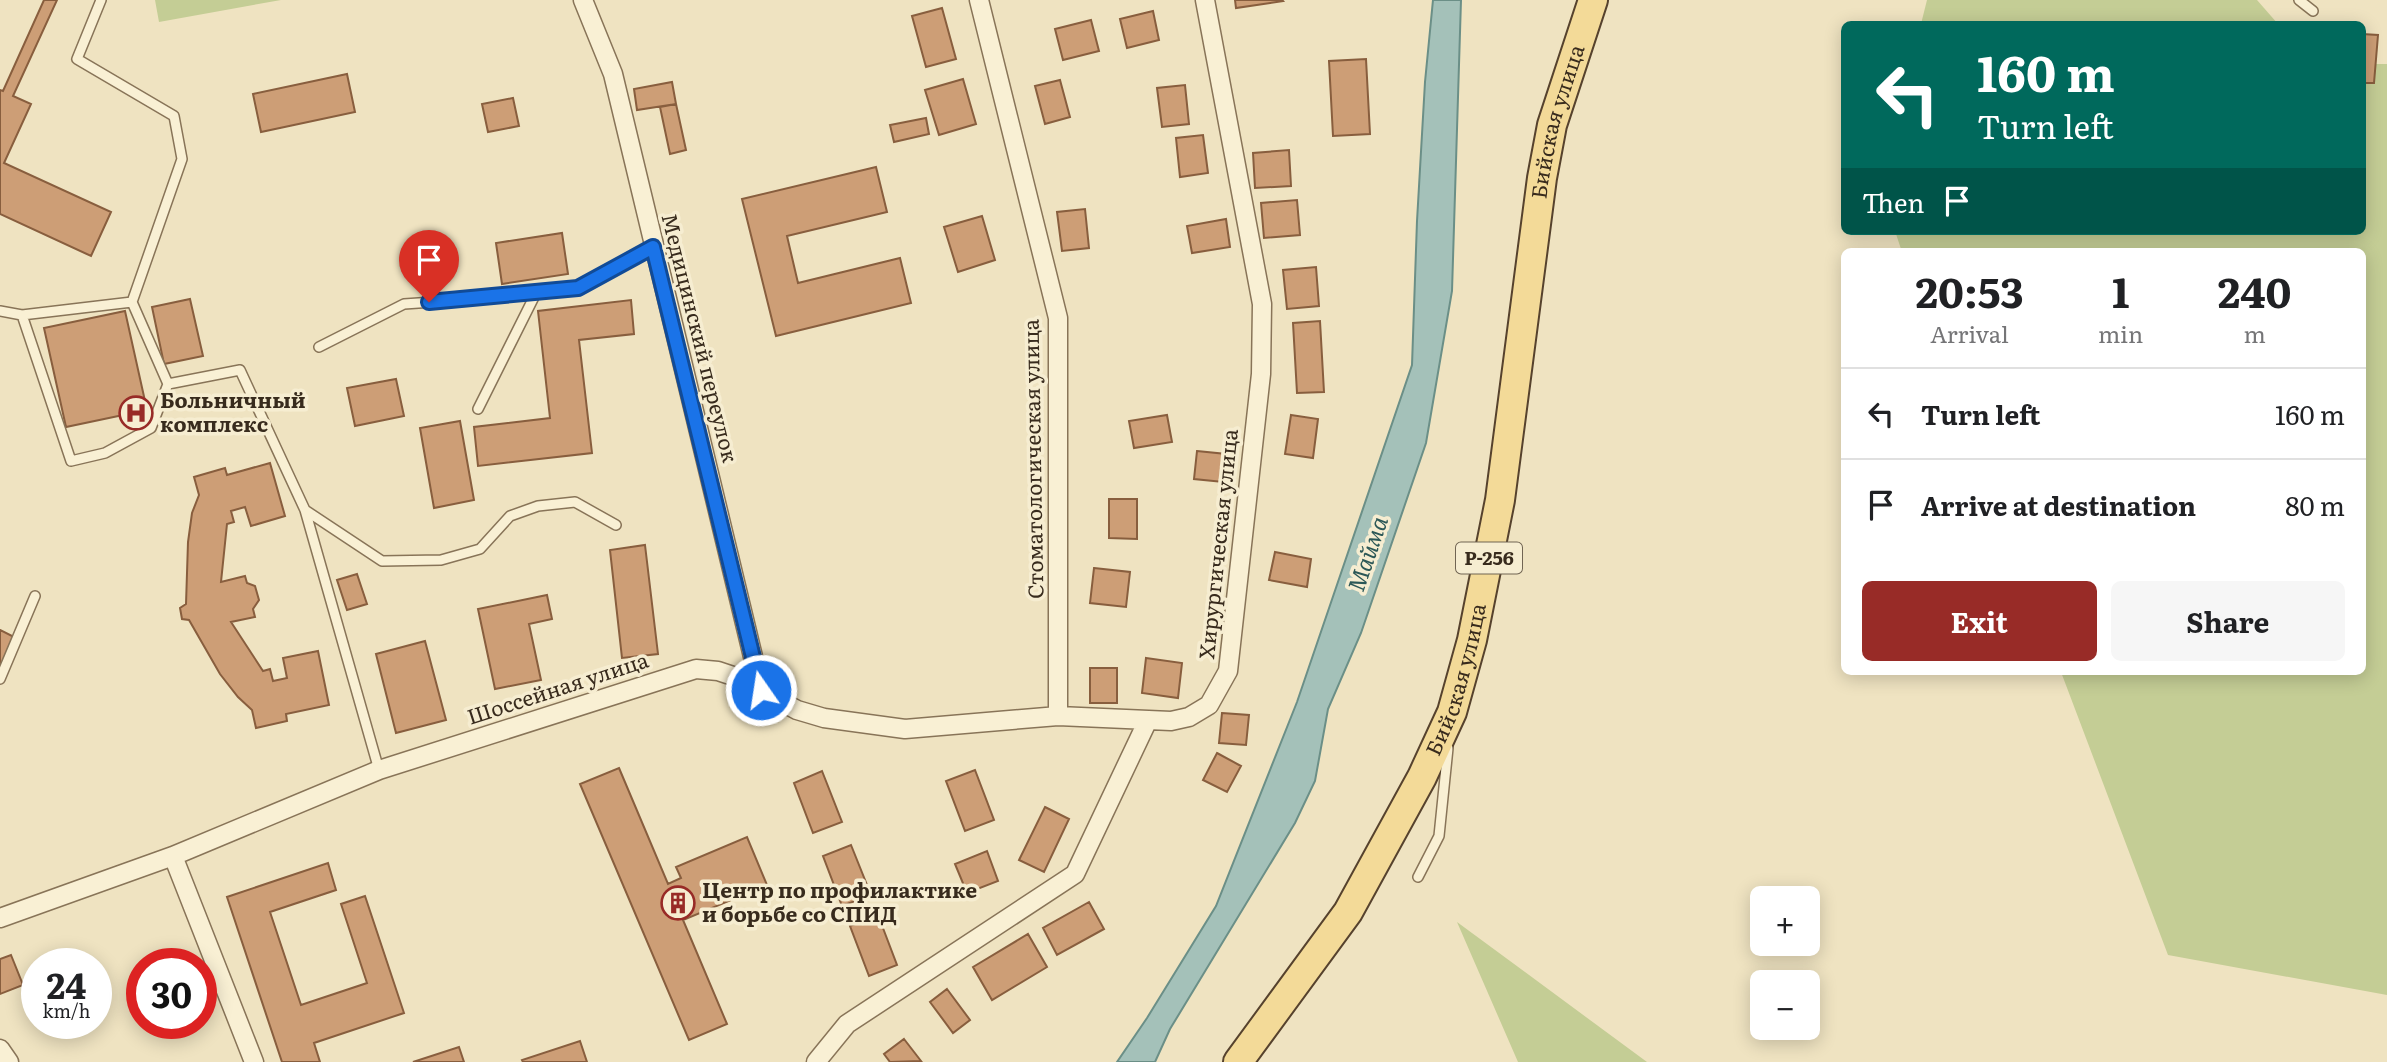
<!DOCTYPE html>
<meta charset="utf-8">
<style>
body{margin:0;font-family:Literata,serif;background:#f6f6f6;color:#202124;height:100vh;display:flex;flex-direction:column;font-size:26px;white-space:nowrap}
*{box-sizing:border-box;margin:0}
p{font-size:23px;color:#757577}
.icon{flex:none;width:38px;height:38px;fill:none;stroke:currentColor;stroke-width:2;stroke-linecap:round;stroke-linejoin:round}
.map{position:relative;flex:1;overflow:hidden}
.sheet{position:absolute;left:1841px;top:248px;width:525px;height:427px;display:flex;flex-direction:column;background:#fff;border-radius:10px;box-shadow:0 4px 18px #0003}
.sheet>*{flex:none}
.top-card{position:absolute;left:1841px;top:21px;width:525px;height:214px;border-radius:10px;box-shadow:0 4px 18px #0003;background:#00695c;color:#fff;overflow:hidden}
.fabs{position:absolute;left:1750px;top:886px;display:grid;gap:14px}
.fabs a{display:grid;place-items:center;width:70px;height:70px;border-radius:10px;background:#fff;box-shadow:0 4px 18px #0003;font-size:35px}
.speed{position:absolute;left:21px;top:948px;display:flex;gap:14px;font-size:35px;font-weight:700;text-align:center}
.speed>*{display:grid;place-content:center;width:91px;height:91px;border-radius:50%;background:#fff;box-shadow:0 4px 18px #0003;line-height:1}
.speed small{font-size:18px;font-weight:400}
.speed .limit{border:10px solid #d22;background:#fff;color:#111}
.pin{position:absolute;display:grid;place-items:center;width:60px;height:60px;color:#fff;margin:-72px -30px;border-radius:50% 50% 50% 0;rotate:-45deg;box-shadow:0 0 7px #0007}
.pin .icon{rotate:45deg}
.me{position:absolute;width:77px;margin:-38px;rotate:347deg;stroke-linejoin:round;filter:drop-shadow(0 0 5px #0008)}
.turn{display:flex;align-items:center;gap:24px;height:147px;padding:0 21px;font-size:32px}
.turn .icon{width:91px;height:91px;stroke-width:2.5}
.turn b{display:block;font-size:49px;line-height:60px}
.then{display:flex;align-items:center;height:66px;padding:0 21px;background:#0003;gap:14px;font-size:26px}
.eta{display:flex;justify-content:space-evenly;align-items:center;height:119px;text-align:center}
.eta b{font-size:42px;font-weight:700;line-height:49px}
.button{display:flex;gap:14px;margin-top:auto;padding:14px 21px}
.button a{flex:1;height:80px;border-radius:10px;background:#982b27;color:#fff;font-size:28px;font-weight:700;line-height:80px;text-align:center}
.button a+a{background:#f6f6f6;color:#202124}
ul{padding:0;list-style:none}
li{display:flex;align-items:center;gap:21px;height:91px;padding:0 21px;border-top:2px solid #e0e0e0}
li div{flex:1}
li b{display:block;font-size:26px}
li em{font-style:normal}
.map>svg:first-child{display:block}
.green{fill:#c4cd95}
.water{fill:#a4c1b9;stroke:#6b8f87;stroke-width:2}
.building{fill:#cd9e76;stroke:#885e3e;stroke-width:2}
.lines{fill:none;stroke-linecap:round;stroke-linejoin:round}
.lane-casing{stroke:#887458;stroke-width:12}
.street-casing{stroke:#887458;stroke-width:21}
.primary-casing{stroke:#56422d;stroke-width:32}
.lane{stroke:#f9f0d4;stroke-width:9}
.street{stroke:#f9f0d4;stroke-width:18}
.primary{stroke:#f3da98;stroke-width:28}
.route-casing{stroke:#114b97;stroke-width:18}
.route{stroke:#1a73e8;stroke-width:12}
.labels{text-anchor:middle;stroke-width:7;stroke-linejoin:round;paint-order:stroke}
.shield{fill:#f6edd1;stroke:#716553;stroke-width:2}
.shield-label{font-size:19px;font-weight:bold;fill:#382b1d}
.street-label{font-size:21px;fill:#382b1d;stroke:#f6edd1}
.poi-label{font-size:21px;font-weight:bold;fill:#382b1d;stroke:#f6edd1;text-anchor:start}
.water-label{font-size:23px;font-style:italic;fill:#2c5857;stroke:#f6edd1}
</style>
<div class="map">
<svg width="2387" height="1062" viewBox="0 0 2387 1062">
<rect width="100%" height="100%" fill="#efe3c1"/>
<path class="green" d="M155 0H281L159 22Z
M1927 0H2257L2278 24H1921Z
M2363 64H2387V995L2168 955 2061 672H2362V252H1902L1895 231H2362Z
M1457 922 1647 1062H1518Z"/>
<path class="water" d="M1433 0H1461L1452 291 1426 443 1361 633 1328 709 1315 781 1295 823 1170 1029 1155 1062H1117L1147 1018 1216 906 1297 702 1412 365 1417 221 1425 82Z"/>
<path class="building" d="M44 0H57L13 96 31 104 4 163 111 212 91 256 0 214V90L3 91Z
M1235 0H1282L1283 1 1236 8Z
M942 8 956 59 926 67 912 16Z
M1153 11 1159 40 1127 48 1120 19Z
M1091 20 1099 51 1063 60 1055 29Z
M2362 34 2378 35 2374 83H2362Z
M1366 59 1370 134 1333 136 1329 61Z
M347 74 355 112 261 132 253 94Z
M963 79 976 124 939 135 925 90Z
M1060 80 1070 117 1045 124 1035 86Z
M672 82 676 104 637 110 634 89Z
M1185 85 1189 124 1162 127 1157 88Z
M513 98 519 126 488 132 482 104Z
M676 104 686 150 670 154 660 107Z
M926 118 929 134 894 142 890 125Z
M1203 135 1208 173 1180 177 1176 138Z
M1289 150 1291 186 1255 188 1253 153Z
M876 167 887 212 787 236 798 283 900 258 911 303 776 336 742 199Z
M1297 200 1300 235 1264 238 1261 203Z
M1085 209 1089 248 1062 251 1057 212Z
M982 216 995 260 958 272 944 227Z
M1226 219 1230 247 1192 253 1187 226Z
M562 233 568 274 502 284 496 243Z
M1316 267 1319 306 1287 309 1283 270Z
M190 299 203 356 164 364 152 307Z
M631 300 634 334 579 340 592 453 478 466 474 427 550 418 538 311Z
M125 311 147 410 66 427 44 328Z
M1320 321 1324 392 1297 393 1293 323Z
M396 379 404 416 355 426 347 388Z
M1167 415 1172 442 1134 448 1129 421Z
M1291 415 1318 419 1313 458 1285 454Z
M460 421 474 500 434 508 420 428Z
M1197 451 1236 455 1233 483 1194 479Z
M270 463 285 516 251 526 245 507 231 511 234 522 227 524 221 582 245 576 247 583 255 586 259 600 253 609 255 617 231 622 263 671 270 669 273 681 287 678 283 658 318 651 329 705 286 714 287 721 256 728 252 710 238 697 220 674 189 620 182 619 180 608 186 604 188 542 192 513 199 495 194 477 225 468 227 475Z
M1109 499H1137V539L1109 538Z
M645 545 658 654 622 658 610 550Z
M1275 552 1311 559 1307 587 1269 580Z
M1094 568 1130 572 1126 607 1090 603Z
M357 574 367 604 347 610 337 580Z
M547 595 552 619 529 624 541 680 495 689 478 609Z
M0 630 16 638 0 673Z
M425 641 446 720 396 733 376 654Z
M1146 658 1182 663 1178 698 1142 693Z
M1090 668H1117V703H1090Z
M1222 713 1249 715 1246 745 1219 743Z
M1217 753 1241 766 1227 792 1203 780Z
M619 768 668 884 681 878 676 867 747 837 767 885 683 920 727 1024 689 1040 580 784Z
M975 770 994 820 965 831 946 781Z
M822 771 842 822 813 833 794 783Z
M1045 807 1069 819 1044 872 1019 860Z
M851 845 871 895 842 906 823 856Z
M987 851 998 881 967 893 955 864Z
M328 863 336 890 270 912 301 1005 367 983 341 904 365 896 404 1013 314 1043 320 1062H282L227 897Z
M1089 902 1104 929 1057 955 1043 928Z
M878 915 897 965 869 976 850 926Z
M1028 934 1047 967 992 1000 973 967Z
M11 955 23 985 0 994V959Z
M947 989 970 1020 953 1033 930 1002Z
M904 1039 921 1061 890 1062 884 1054Z
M580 1041 587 1062H523L522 1060Z
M459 1047 464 1062H413Z"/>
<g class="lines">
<defs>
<path id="lane" d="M101 0 77 59 174 116 182 159 132 302
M2299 0 2313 11
M0 311 22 315
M319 347 404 304 506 297 578 288 653 247
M168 384 132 302 22 315 71 461 105 453 151 428 168 384 240 370 305 510 379 770
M478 409 536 293
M305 510 382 561 441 560 480 549 510 516 538 506 575 502 616 525
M0 679 35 596
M1418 877 1439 836 1448 748"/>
<path id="street" d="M583 0 613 74 761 690
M979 0 1058 318V716
M173 856 254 1062
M0 918 173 856 379 770 696 669 718 671 736 677 797 710 824 718 905 729 1058 716 1171 721 1189 717 1209 705 1228 671 1261 374 1262 304 1205 0
M0 1049 9 1062
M816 1062 847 1024 1075 874 1148 720"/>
<g id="primary">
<path id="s1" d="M1238 1062 1348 912 1422 777 1452 712 1472 640 1500 500 1542 178 1552 125 1593 0"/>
</g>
</defs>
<use href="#lane" class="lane-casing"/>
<use href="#street" class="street-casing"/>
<use href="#primary" class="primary-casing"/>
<use href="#lane" class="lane"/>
<use href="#street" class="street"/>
<use href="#primary" class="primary"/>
</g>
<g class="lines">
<defs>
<path id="route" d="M429 302 578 288 653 247 761 690"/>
</defs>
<use href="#route" class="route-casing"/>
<use href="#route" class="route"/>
</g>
<defs>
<symbol id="hospital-ring" viewBox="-11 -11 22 22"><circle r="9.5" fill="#f6edd1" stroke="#982b27" stroke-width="1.5"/><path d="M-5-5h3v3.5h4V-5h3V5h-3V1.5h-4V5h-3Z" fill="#982b27"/></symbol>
<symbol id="building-ring" viewBox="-11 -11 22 22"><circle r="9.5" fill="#f6edd1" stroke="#982b27" stroke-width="1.5"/><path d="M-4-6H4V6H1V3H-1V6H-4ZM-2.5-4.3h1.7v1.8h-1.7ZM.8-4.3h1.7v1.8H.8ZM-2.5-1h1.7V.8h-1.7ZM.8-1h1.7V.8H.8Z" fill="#982b27"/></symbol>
</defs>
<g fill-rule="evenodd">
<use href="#hospital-ring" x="117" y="394" width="38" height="38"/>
<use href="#building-ring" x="659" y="884" width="38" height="38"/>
</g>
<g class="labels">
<rect class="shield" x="1456" y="542.5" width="66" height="31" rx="5"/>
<g class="shield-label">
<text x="1489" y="565">Р-256</text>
</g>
<g class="street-label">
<text dy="7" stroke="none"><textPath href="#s1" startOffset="1012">Бийская улица</textPath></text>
<text transform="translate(699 338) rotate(76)" y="7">Медицинский переулок</text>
<text transform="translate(1034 459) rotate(-91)" y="7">Стоматологическая улица</text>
<text transform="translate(1219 544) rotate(-84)" y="7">Хирургическая улица</text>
<text dy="7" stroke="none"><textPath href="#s1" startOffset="444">Бийская улица</textPath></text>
<text transform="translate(558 689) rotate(-18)" y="7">Шоссейная улица</text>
</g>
<g class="poi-label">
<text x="160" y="408">Больничный<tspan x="160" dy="24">комплекс</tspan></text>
<text x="702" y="898">Центр по профилактике<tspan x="702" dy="24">и борьбе со СПИД</tspan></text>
</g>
<g class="water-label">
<text transform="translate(1368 554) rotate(-71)" y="8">Майма</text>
</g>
</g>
</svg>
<div class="fabs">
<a>+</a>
<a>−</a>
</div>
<div class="speed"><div>24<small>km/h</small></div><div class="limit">30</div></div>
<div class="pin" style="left:429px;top:302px;background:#d93025"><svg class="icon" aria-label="arrive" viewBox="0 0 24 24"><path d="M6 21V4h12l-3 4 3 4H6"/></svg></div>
<svg class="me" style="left:761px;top:690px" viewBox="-20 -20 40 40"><circle r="17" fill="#1a73e8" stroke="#fff" stroke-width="3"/><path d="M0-11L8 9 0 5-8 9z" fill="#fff"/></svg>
<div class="top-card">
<div class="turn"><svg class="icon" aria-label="left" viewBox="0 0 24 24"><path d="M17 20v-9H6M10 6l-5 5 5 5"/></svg><div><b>160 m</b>Turn left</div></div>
<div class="then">Then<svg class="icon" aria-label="arrive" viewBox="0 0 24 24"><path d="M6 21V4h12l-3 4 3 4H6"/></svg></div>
</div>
<section class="sheet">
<div class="eta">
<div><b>20:53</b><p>Arrival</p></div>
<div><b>1</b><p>min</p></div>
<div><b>240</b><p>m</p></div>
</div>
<ul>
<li><svg class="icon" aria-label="left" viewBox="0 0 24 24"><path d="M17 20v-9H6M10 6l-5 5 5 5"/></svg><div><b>Turn left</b></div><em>160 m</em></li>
<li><svg class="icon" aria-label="arrive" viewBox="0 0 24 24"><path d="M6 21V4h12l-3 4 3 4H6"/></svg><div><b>Arrive at destination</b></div><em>80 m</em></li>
</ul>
<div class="button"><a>Exit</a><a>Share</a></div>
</section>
</div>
